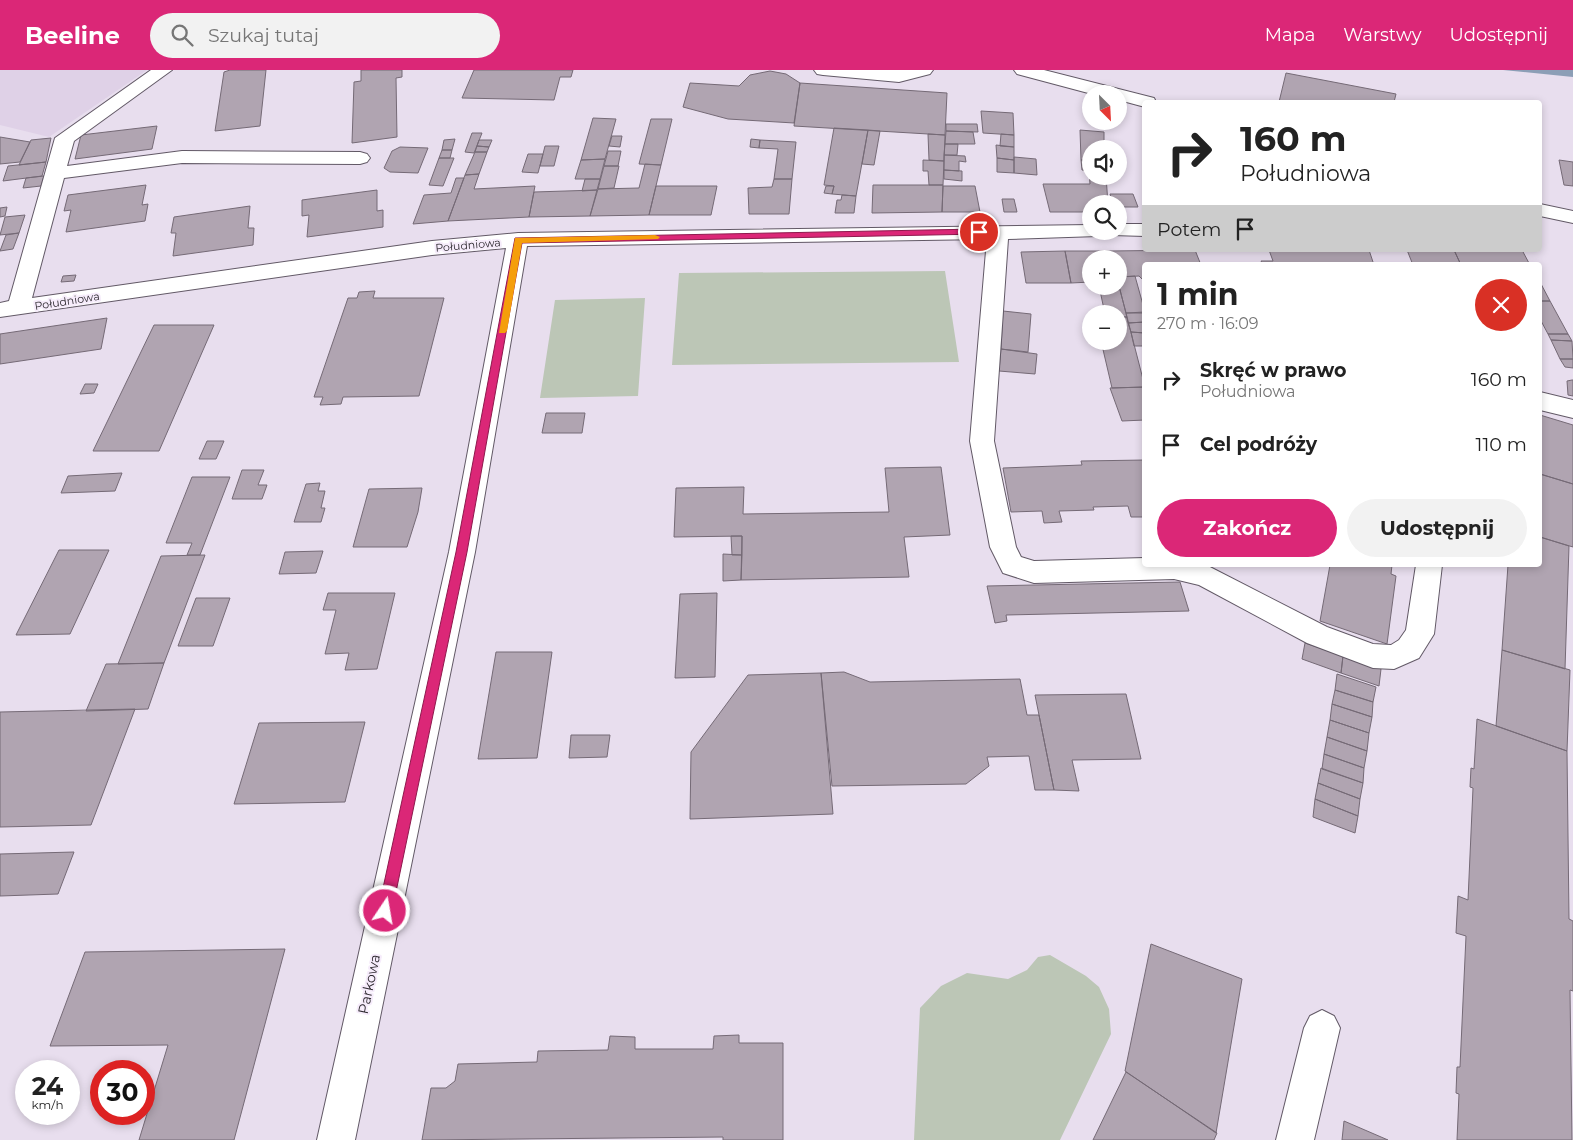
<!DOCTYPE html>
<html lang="pl">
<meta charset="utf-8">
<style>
body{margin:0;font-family:Montserrat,sans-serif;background:#f2f2f2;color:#222;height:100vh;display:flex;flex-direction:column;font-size:19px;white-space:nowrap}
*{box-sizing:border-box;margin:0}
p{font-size:16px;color:#767676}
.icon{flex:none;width:28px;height:28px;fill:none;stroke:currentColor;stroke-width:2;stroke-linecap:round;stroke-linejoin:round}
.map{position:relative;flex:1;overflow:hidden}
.drawer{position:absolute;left:1142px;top:192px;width:400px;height:305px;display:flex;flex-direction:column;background:#fff;border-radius:5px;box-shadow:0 2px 8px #0003}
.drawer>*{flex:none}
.hud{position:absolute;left:1142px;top:30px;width:400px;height:152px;border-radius:5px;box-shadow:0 2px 8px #0003;background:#fff;color:#222;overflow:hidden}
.needle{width:32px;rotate:156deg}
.buttons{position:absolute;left:1082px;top:15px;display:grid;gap:10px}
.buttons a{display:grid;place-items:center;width:45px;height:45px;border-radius:50%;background:#fff;box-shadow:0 2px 8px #0003;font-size:25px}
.speed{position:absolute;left:15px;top:990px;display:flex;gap:10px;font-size:25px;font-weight:700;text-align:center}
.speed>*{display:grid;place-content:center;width:65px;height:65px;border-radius:50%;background:#fff;box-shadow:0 2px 8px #0003;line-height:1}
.speed small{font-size:12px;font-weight:400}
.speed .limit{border:8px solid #d22;background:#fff;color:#111}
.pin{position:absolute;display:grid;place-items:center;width:42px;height:42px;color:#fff;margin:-21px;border:2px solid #fff;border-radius:50%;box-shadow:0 1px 5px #0007}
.me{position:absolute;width:55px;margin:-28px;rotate:12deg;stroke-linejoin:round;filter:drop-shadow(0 0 4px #0008)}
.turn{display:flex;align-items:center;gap:18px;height:105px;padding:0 15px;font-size:22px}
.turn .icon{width:65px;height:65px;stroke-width:2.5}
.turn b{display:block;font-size:35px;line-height:42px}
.then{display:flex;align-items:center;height:48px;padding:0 15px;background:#0003;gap:10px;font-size:19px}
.round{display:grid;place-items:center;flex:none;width:52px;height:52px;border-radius:26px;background:#f2f2f2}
.summary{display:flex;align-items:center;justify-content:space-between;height:85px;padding:0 15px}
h1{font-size:30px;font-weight:700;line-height:38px}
.primary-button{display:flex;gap:10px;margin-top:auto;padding:10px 15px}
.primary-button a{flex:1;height:58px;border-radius:30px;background:#db2777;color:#fff;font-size:20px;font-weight:700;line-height:58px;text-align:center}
.primary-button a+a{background:#f2f2f2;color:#222}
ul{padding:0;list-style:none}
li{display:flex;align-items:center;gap:15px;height:65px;padding:0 15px}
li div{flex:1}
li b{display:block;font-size:19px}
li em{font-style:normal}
header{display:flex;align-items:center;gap:30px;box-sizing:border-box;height:70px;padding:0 25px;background:#db2777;color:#fff}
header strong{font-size:24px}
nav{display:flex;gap:28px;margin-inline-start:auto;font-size:18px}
.search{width:350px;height:45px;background:#f2f2f2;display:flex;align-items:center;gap:12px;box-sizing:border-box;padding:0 18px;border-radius:28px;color:#767676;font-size:19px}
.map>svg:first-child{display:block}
.built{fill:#dfd1e7}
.green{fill:#bcc6b6}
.water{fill:#8c9eb6}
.building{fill:#b0a4b1;stroke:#756a76}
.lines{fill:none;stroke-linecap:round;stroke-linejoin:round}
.minor-casing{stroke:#625966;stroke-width:2}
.minor{fill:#fff;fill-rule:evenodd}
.route{fill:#db2777;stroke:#8e194d}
.slow{fill:#f59e0b}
.labels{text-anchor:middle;stroke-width:4;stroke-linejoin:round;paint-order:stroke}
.far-street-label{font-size:11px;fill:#2c282e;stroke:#f6ecfb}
.street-label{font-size:14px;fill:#2c282e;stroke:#f6ecfb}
</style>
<header>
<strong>Beeline</strong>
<div class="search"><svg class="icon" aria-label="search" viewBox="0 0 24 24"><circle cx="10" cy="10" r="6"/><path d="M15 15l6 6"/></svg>Szukaj tutaj</div>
<nav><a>Mapa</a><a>Warstwy</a><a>Udostępnij</a></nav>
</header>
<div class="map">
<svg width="1573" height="1070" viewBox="0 0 1573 1070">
<rect width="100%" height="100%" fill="#e8deee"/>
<path class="built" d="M0 0H147L49 67 0 55Z"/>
<path class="green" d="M945 201 959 292 672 295 679 203Z
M645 228 638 326 540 328 555 230Z
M1050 885 1086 906 1099 917 1109 939 1111 964 1060 1070H914L920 938 941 916 967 903 1008 909 1027 900 1038 887Z"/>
<path class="water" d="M1503 0H1573V7Z"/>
<path class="building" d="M230 0H266L260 56 215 61 224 2Z
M361 0H402V7L396 8 397 67 352 73 354 12 361 11Z
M474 0H573L571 7H560L554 30 462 28Z
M770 1 786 4 800 13 794 53 728 49 683 37 690 13 739 16 750 5Z
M1286 3 1396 24 1394 32H1279Z
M800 13 947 23 945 65 794 56Z
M981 41 1013 43 1014 65 983 63Z
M593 48 616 49 605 89 581 90Z
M651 49H672L661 95 639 94Z
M946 54H977L978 62 946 61Z
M157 56 152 79 75 89 81 65Z
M834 58 868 60 856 126 832 124 834 116 824 115Z
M868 60 880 61 874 95 862 94Z
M1080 60 1104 62V79H1091V91L1081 90Z
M946 61 973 62 975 74H945Z
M472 63H482L474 83 465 82Z
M928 64 945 65 944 91 929 90Z
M1001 64 1014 65V77L1000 76Z
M612 66H622L620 77 609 76Z
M0 67 30 72 20 92 0 94Z
M51 68 46 92 19 95 31 70Z
M455 69 452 80H442L444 70Z
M751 69 760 70 759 78 750 77Z
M479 70H492L489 77 477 76Z
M760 70 796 72 792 109H774L778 79 759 78Z
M945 74H958L957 85H944Z
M996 75 1014 77V90L997 88Z
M477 76 489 77 487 82H475Z
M545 76H559L554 96H540Z
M400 77 428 78 418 103 390 102 384 98 392 81Z
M442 80H452L450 88H439Z
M608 81H621L618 96H604Z
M475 82H487L479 104 465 105Z
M528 84H543L538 103 522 102Z
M944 85 965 86 966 92 959 91V101L944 100Z
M1014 87 1036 89 1037 105 1014 103Z
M439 88H454L443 116 429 115Z
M997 88 1014 90V103L997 102Z
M605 89 600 109H575L581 90Z
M923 90 944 91 943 115H929L928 101H923Z
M1081 90 1091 91V106H1106L1108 134H1091V142H1050L1043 114H1090L1089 101 1082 100Z
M1559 90 1573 92V116L1564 115Z
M46 92 42 106 3 111 8 96Z
M645 94 661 95 649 145 590 146 598 119 639 118Z
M604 96H619L614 118 598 119Z
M944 100 962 101V111L944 109Z
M479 104 474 119 535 116 529 147 448 151 465 105Z
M44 106 41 116 23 118 26 108Z
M456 108H464L448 151 413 154 424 125 451 123Z
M585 109H600L597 120 582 121Z
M774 109H792L789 144H749L748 118 772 117Z
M146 115 142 135 148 134 145 151 66 162 71 140 64 141 68 125Z
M873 115H943L942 142 872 143Z
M656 116H717L711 145H649Z
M826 116H834L832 124 824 123Z
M943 116H975L980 142H942Z
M377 120V141L383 140V157L307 167 309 145 302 146V130Z
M597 120 590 146 529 147 534 122Z
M1110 124H1133L1138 137H1119V134H1113Z
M842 125 856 126 854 143H835L837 130H841Z
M1002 129H1014L1017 142H1004Z
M250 136 248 158H254L253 175 173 186 176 163H171L174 147Z
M7 137 5 146 0 147V138Z
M25 145 19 163 0 165 5 147Z
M19 163 13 179 0 181 6 165Z
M1195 180 1201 195H1145V212L1139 206 1119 207V189H1112L1109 181Z
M1269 180H1369L1374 195H1263L1261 191H1273Z
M1407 180H1454L1461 195H1413Z
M1454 180H1522L1530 195H1461Z
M1065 181 1071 213H1026L1021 182Z
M1065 181H1109L1112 189H1091V212L1071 213Z
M76 205 74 211 61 212 63 206Z
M1135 206 1145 242V243H1126L1119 216V207Z
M1540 212 1550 231H1540Z
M1099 216H1119L1127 247H1119V244H1105Z
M375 221 373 228H444L419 326 343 327 341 334 320 335 323 327H314L348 228H357L359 222Z
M1540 231H1550L1568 264H1548L1540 249Z
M1003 241 1031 244 1028 282 1001 279Z
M1145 242V252L1128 253 1126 243Z
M1119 247H1127L1145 317 1112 318 1101 271H1119Z
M107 248 101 279 0 294V264Z
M1145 252V263L1131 262 1128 253Z
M154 255H214L159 381H93Z
M1131 262 1145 263V276H1134Z
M1548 264H1568L1572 271 1551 270Z
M1551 270 1572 271 1573 289H1560Z
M1001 279 1037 284 1035 304 999 301Z
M1560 289H1573V298L1565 297Z
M1572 310H1573V326L1568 325 1567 311Z
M85 314H98L94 323 80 324Z
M1145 317V350L1122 351 1110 318Z
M546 343H585L582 363H542Z
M1540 345 1573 355V414L1540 404Z
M207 371H224L216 389H199Z
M1145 390V435H1143L1145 447H1131L1128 436 1093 437 1094 440 1059 441 1062 452 1044 453 1042 441 1011 442 1003 398 1082 395 1081 391Z
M941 397 950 465 904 467 909 507 741 510 742 466 674 467 676 418 744 417 743 444 889 442 885 398Z
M242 400H264L258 415H267L262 429H232Z
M122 403 115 421 61 423 68 406Z
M1540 404 1573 414V477L1540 467Z
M192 407H230L200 485H187L192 473H166Z
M320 413 318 421H325L321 438H325L321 452H294L306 414Z
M422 418 418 442 407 477H353L369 419Z
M731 466H742V485H732Z
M1540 467 1569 476 1565 599 1502 580 1508 495H1540Z
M59 480H109L70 564 16 565Z
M323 481 316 503 279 504 285 482Z
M723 484 742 485 741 510 723 511Z
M205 485 164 593 118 594 161 486Z
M1330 495H1392L1391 504 1396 506 1387 574 1320 551Z
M1180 512 1189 541 1006 545 1007 551 995 553 987 516Z
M328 523H395L377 599 345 600 349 583 325 584 336 540H323Z
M717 523 715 607 675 608 680 524Z
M196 528H230L213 576H178Z
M1305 573 1343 586 1341 603 1302 589Z
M1502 580 1570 600 1567 681 1496 656Z
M496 582H552L537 688 478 689Z
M1343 586 1381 599 1379 616 1341 603Z
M164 593 148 639 86 641 106 594Z
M844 602 870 612 1020 609 1027 645H1039L1054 720H1035L1029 686 987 687 989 696 966 714 832 716 821 603Z
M821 603 833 744 690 749 691 682 748 605Z
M1337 604 1376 617 1373 632 1335 620Z
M1335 620 1373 632 1372 647 1332 634Z
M1126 624 1141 689 1072 690 1079 721 1054 720 1035 625Z
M1332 634 1372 647 1369 663 1330 650Z
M135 639 91 755 0 757V642Z
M1477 649 1567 681 1569 849 1573 851V921L1570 920 1572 1070H1457L1459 1024 1456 1023 1457 997H1460L1466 866 1456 863 1458 826 1468 830 1473 718 1470 717 1471 698 1474 699Z
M1330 650 1369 663 1367 681 1327 667Z
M365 652 345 732 234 734 259 653Z
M571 665H610L607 687 569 688Z
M1327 667 1367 681 1364 698 1324 684Z
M1324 684 1364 698 1363 713 1322 699Z
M1321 698 1363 713 1360 729 1318 713Z
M1318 713 1360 729 1358 746 1315 729Z
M1315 729 1358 746 1355 763 1313 747Z
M74 782 58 824 0 826V784Z
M1151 874 1242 909 1216 1063 1125 1001Z
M285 879 234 1070H139L168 975 50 976 85 882Z
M739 965V973H783V1070H723V1067L422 1070 431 1018H446L455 1011 458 994 537 992 538 981 608 980 610 966 635 967V979H713L714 966Z
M1126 1002 1217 1063 1214 1070H1093Z
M1344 1051 1388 1070H1342Z"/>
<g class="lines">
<defs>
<path id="minor" d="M151 0H172L74 71 67 96 182 81 360 82 367 84 370 88 367 92 360 94 182 93 64 108 32 228 432 171 518 163 1091 155V161H1101L1098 166 1008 169 994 371 1016 477 1021 487 1034 491 1145 488V495H1206L1327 557 1373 574 1391 575 1399 570 1406 560 1416 495H1442L1434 564 1419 588 1394 599 1373 598 1307 573 1199 515 1174 509 1034 513 1003 503 990 477 970 371 987 169 527 176 475 482 355 1070H317L449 482 506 178 432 185 0 247V233L9 231 55 68Z
M814 0H933L930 4 899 12 823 5 817 4Z
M1014 0H1044L1154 28 1156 32H1145V37L1119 30V24H1092L1017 4Z
M1540 134 1573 141V153L1540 146Z
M1119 154H1145V166L1112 165 1109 161H1119Z
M1540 322 1573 330V348L1540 340Z
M1322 940 1334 946 1340 958 1314 1070H1276L1304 958 1310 946Z"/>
</defs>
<use href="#minor" class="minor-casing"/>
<use href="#minor" class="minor"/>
</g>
<path class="route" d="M979 159 982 160V164L522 173 467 482 392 841 390 846 385 848 380 846 378 841 456 482 515 168Z"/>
<path class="slow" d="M655 165 660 167 658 169 522 173 507 261 505 263H499L515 168Z"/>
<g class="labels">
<g class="far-street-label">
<text transform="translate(468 175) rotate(-5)" y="4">Południowa</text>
<text transform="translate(67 231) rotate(-9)" y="4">Południowa</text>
</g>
<g class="street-label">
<text transform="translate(369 914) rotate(-78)" y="5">Parkowa</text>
</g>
</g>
</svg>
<div class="buttons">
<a><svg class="needle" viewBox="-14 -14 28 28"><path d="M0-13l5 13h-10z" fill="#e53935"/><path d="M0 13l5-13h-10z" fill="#767676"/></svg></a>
<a><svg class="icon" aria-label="sound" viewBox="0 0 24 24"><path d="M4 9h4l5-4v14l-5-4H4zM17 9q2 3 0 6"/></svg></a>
<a><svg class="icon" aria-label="search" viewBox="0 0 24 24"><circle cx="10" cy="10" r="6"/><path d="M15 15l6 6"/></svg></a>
<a>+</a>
<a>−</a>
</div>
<div class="speed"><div>24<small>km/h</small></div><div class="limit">30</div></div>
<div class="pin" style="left:979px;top:162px;background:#d93025"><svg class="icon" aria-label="arrive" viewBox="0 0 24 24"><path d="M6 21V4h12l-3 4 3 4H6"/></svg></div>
<svg class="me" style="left:385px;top:841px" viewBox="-20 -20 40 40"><circle r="17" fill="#db2777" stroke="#fff" stroke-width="3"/><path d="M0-11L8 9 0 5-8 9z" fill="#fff"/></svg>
<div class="hud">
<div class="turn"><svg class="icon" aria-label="right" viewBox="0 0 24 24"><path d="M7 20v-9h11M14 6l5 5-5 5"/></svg><div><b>160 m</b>Południowa</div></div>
<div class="then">Potem<svg class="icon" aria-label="arrive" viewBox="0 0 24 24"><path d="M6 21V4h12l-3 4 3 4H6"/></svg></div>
</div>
<section class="drawer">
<div class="summary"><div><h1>1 min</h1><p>270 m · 16:09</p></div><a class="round" style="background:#d93025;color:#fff"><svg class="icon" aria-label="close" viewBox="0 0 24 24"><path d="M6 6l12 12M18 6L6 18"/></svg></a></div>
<ul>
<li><svg class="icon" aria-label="right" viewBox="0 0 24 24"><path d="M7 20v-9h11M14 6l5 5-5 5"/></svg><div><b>Skręć w prawo</b><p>Południowa</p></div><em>160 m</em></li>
<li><svg class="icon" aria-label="arrive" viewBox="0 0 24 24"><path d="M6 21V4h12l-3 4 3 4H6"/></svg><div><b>Cel podróży</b></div><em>110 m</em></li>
</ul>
<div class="primary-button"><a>Zakończ</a><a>Udostępnij</a></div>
</section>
</div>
